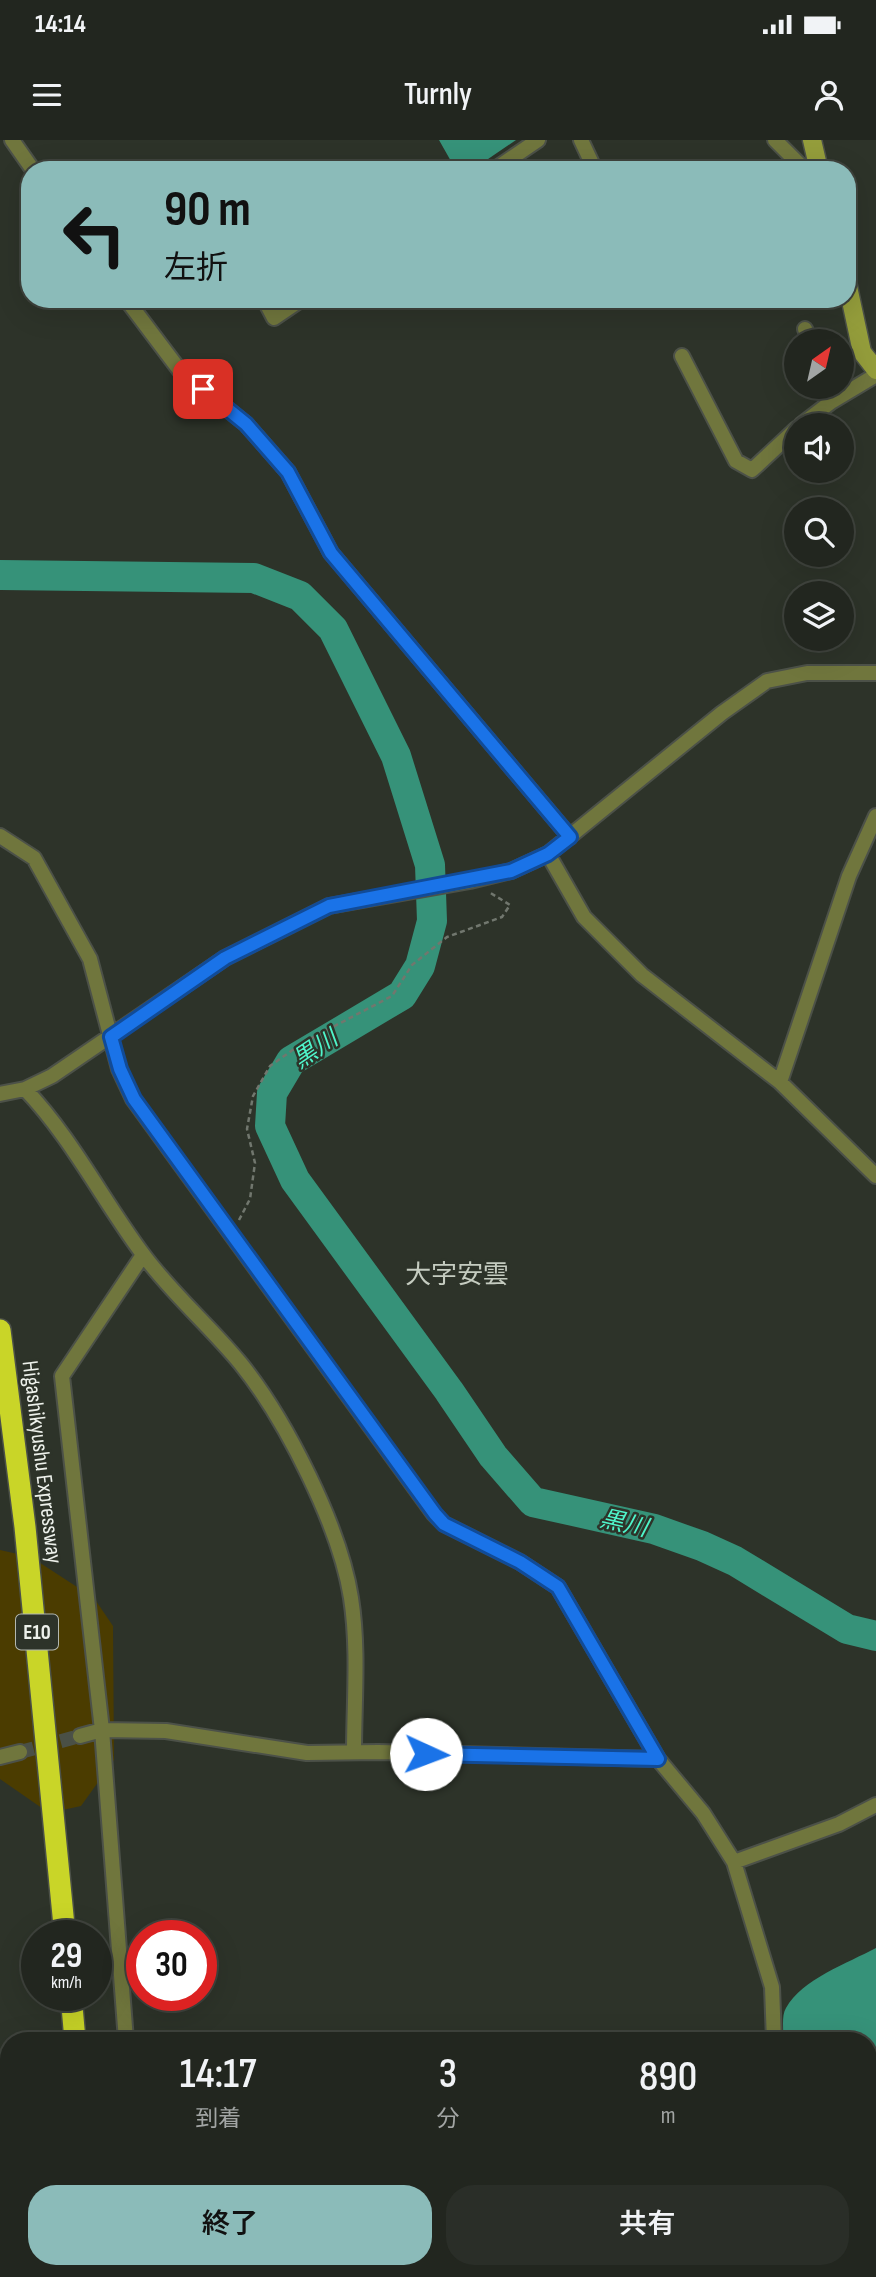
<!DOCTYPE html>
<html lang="ja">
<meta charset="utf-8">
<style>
body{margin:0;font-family:"Sofia Sans Condensed","Noto Sans JP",sans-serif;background:#2a2e28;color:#f1f3f6;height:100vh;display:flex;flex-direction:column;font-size:26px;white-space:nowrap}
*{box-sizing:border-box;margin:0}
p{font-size:23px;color:#a2a5a4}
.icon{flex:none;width:38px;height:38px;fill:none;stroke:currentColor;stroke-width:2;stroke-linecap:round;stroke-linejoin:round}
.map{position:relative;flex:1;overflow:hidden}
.sheet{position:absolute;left:0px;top:1892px;width:877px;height:247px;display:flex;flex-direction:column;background:#22261f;border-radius:28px 28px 0 0;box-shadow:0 7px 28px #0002,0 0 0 2px #3f433d}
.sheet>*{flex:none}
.hud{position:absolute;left:21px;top:21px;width:835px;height:147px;border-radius:28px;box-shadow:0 7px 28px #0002,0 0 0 2px #3f433d;background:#8bbbb9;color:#111;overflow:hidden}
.needle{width:46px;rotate:34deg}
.tools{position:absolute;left:784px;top:189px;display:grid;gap:14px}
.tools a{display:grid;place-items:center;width:70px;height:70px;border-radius:50%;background:#22261f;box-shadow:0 7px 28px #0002,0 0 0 2px #3f433d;font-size:35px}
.speed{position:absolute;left:21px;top:1780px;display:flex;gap:14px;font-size:35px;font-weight:700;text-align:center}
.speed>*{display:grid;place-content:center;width:91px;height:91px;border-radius:50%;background:#22261f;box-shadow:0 7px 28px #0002,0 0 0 2px #3f433d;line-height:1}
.speed small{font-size:18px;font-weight:400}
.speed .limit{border:10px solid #d22;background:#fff;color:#111}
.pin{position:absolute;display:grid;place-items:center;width:60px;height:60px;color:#fff;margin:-30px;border-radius:14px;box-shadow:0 4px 10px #0006}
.me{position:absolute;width:77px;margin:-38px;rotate:92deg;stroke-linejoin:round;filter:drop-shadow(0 0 5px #0008)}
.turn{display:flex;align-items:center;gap:24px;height:147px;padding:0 28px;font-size:32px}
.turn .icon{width:91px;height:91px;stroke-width:2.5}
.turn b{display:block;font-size:49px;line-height:60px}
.eta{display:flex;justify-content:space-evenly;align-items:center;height:119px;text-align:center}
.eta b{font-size:42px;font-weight:600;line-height:49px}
.primary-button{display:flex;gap:14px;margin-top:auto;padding:14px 28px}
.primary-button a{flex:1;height:80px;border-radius:28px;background:#8bbbb9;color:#111;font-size:28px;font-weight:600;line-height:80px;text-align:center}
.primary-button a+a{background:#2a2e28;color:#f1f3f6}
.status{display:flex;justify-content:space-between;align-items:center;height:49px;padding:0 35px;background:#22261f;direction:ltr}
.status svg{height:19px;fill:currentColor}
header{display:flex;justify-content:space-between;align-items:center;height:91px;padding:0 28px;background:#22261f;font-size:32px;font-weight:600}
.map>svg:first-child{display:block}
.green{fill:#4b3c00}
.water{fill:#369279}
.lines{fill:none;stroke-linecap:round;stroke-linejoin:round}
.river{stroke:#369279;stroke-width:30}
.minor-tunnel{stroke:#4a5046;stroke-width:14;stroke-dasharray:14 7;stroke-linecap:butt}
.minor-casing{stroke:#4c5148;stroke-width:18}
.secondary-casing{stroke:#4c5148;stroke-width:21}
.motorway-casing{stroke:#4c5148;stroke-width:24}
.path{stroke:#71776e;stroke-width:2.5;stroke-dasharray:5 3.5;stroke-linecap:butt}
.minor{stroke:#70763d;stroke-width:14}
.secondary{stroke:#949d3b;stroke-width:18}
.motorway{stroke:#c9d528;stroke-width:21}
.route-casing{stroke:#114b97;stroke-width:18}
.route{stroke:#1a73e8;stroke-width:12}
.labels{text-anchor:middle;stroke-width:5;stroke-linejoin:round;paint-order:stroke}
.shield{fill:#2d3329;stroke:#b3b8b1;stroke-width:2}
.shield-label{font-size:21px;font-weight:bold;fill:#edf1eb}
.street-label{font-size:23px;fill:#edf1eb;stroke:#2d3329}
.water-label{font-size:24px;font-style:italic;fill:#4ff5ca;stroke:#2d3329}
.quarter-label{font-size:26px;fill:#c5ccc0;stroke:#2d3329}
</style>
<div class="status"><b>14:14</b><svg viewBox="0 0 49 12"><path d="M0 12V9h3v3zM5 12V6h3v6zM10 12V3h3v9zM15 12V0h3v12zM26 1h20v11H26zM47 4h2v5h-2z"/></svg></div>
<header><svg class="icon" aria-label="menu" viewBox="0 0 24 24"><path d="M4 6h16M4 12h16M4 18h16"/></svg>Turnly<svg class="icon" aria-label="person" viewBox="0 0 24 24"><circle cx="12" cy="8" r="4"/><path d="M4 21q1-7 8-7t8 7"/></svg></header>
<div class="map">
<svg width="876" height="2137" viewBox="0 0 876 2137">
<rect width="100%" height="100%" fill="#2d3329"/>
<path class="green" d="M0 1410 31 1417 94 1458 113 1486 114 1620 81 1666 49 1673 0 1639Z"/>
<path class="water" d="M439 0H516L472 30H449L452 23Z
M876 1808V2137H800L798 2130H868V1900H783C784 1891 781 1876 786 1868 802 1839 848 1823 876 1808Z
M220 2130H634L635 2137H220Z
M656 2130H774L776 2137H657Z"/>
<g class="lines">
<path class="river" d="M0 435 254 438 300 456 333 489 396 616 430 725 432 781 420 826 402 855 291 921 272 953 270 986 295 1040 449 1251 493 1316 533 1362 654 1389 702 1406 735 1421 847 1489 876 1496"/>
<path class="minor-tunnel" d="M20 1612 80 1596"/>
<defs>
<path id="minor" d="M12 0 33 30
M581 0 595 30
M775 0 805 30
M494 30 538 0
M126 159 181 232 246 284 288 332 331 413 570 697
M264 159 274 178 302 159
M805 189 810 201
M682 216 736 321 752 330 796 289
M825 247 831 262 876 235
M801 285 831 262
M0 696 34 718 90 819 119 929 133 959 434 1374 444 1384 520 1422 558 1447 658 1619 703 1673 734 1722 772 1847 774 1900
M548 714 584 777 642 835 780 942 876 1036
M780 942 849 736 876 676
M25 949C71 997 102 1059 142 1113 171 1153 210 1186 241 1224 286 1280 340 1387 351 1458 359 1509 354 1562 354 1612
M0 954 25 949 52 936 225 818 329 766 470 741 511 731 548 714 722 573 767 541 807 533H876
M80 1596 102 1590 166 1591 307 1613 378 1612 658 1619
M0 1617 20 1612
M734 1722 839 1684 876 1665
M126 1900 102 1590 62 1236 143 1115
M206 2130V2137
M785 2130 786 2137"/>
<path id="secondary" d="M812 0 819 30
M847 142 862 212 876 230"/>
<path id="motorway" d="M0 1190 25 1387 65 1796
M71 1855 75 1900
M85 2130V2137"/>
</defs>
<use href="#minor" class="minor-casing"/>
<use href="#secondary" class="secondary-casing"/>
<use href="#motorway" class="motorway-casing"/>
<path class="path" d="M239 1080 250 1059 255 1023 247 989 253 956 270 926 304 902 392 856 412 825 447 797 502 777 510 765 489 752"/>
<use href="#minor" class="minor"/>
<use href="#secondary" class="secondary"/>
<use href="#motorway" class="motorway"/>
</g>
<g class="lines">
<defs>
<path id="route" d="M203 249 246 284 288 332 331 413 570 697 548 714 511 731 329 766 225 818 111 897 120 929 134 959 435 1374 444 1384 520 1422 558 1447 658 1619 426 1614"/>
</defs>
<use href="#route" class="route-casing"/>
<use href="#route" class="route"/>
</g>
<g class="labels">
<rect class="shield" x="16" y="1474.5" width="42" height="35" rx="5"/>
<g class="shield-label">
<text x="37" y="1499">E10</text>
</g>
<g class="street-label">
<text transform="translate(43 1322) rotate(83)" y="8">Higashikyushu Expressway</text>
</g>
<g class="water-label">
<text transform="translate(315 909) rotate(-34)" y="8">黒川</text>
<text transform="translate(624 1383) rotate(13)" y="8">黒川</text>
</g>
<g class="quarter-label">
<text x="457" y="1143">大字安雲</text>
</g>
</g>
</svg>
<div class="tools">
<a><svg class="needle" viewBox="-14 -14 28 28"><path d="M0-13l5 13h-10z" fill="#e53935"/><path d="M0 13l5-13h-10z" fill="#a2a5a4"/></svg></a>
<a><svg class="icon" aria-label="sound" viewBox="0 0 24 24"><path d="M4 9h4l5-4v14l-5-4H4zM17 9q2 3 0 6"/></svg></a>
<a><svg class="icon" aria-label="search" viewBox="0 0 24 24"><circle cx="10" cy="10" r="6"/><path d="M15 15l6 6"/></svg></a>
<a><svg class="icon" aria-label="layers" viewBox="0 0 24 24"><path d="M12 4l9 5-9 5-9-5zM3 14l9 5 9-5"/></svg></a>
</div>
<div class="speed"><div>29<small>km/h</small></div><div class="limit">30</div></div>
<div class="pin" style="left:203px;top:249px;background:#d93025"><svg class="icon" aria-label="arrive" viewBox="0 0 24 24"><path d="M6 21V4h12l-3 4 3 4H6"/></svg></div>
<svg class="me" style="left:426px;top:1614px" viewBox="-20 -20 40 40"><circle r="19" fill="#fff"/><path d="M0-13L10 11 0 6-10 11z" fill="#1a73e8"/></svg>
<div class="hud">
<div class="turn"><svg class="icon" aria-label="left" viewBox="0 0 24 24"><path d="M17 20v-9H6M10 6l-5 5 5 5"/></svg><div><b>90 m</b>左折</div></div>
</div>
<section class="sheet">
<div class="eta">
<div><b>14:17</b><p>到着</p></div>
<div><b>3</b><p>分</p></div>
<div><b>890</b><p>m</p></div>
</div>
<div class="primary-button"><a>終了</a><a>共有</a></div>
</section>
</div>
